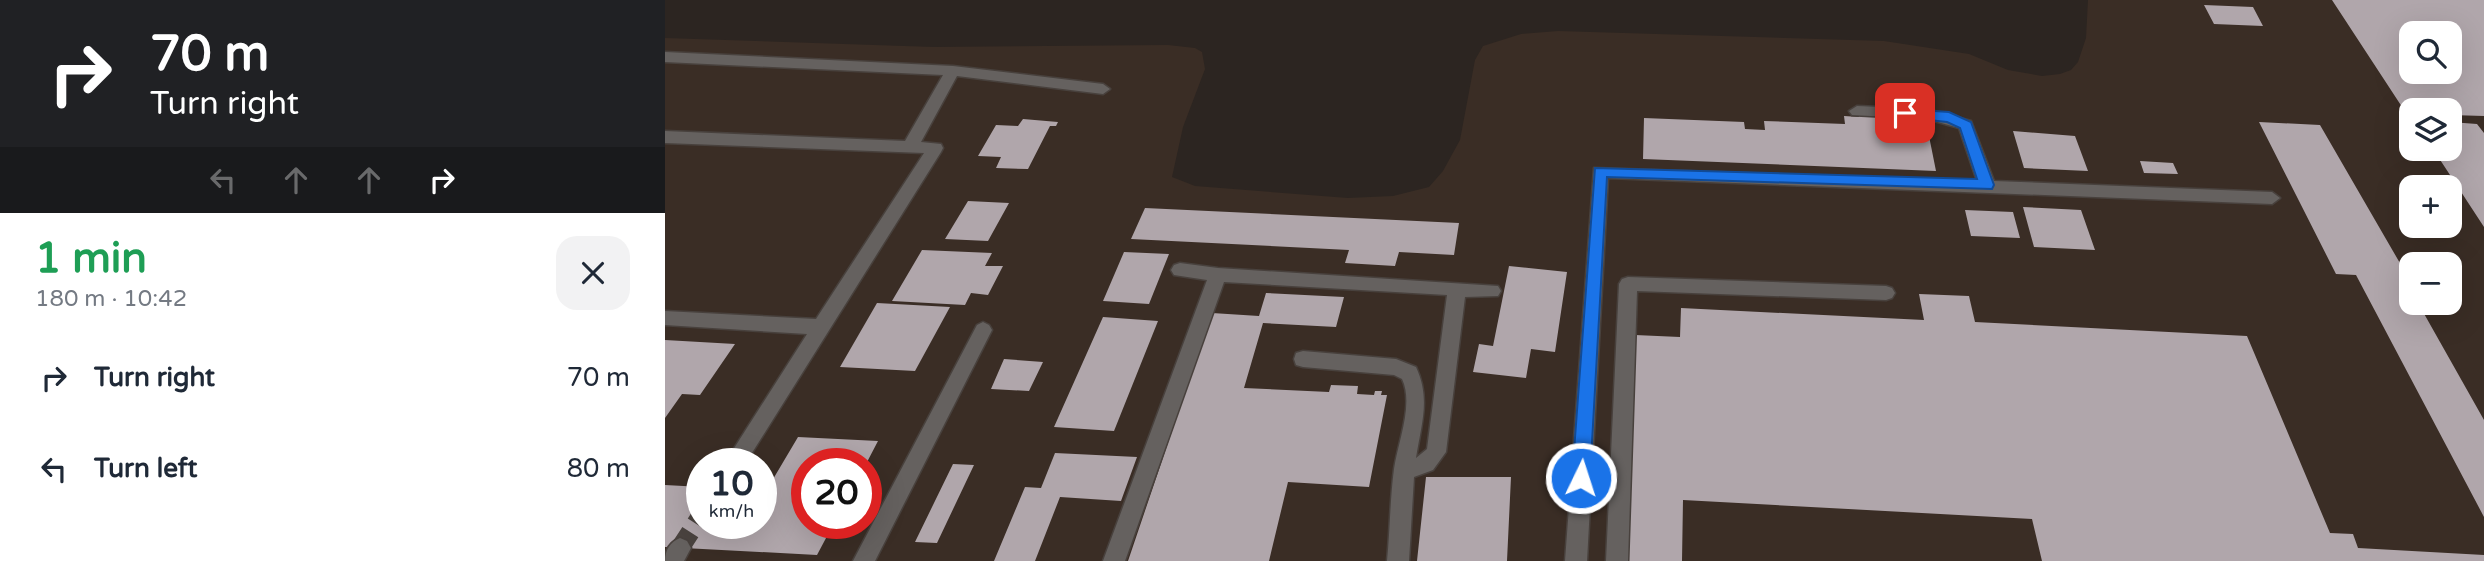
<!DOCTYPE html>
<meta charset="utf-8">
<style>
body{margin:0;font-family:"Varela Round",sans-serif;background:#f2f2f3;color:#1f2937;height:100vh;display:flex;flex-direction:column;font-size:26px;white-space:nowrap}
*{box-sizing:border-box;margin:0}
p{font-size:23px;color:#747a83}
.icon{flex:none;width:38px;height:38px;fill:none;stroke:currentColor;stroke-width:2;stroke-linecap:round;stroke-linejoin:round}
.map{position:relative;flex:1;overflow:hidden}
.sheet{display:flex;flex-direction:column;background:#fff;width:665px}
.sheet>*{flex:none}
.guide{background:#202124;color:#fff;overflow:hidden}
.buttons{position:absolute;left:1734px;top:21px;display:grid;gap:14px}
.buttons a{display:grid;place-items:center;width:63px;height:63px;border-radius:14px;background:#fff;box-shadow:0 7px 28px #0002;font-size:35px}
.speed{position:absolute;left:21px;top:448px;display:flex;gap:14px;font-size:35px;font-weight:700;text-align:center}
.speed>*{display:grid;place-content:center;width:91px;height:91px;border-radius:50%;background:#fff;box-shadow:0 7px 28px #0002;line-height:1}
.speed small{font-size:18px;font-weight:400}
.speed .limit{border:10px solid #d22;background:#fff;color:#111}
.pin{position:absolute;display:grid;place-items:center;width:60px;height:60px;color:#fff;margin:-30px;border-radius:14px;box-shadow:0 4px 10px #0006}
.me{position:absolute;width:77px;margin:-38px;rotate:4deg;stroke-linejoin:round;filter:drop-shadow(0 0 5px #0008)}
.turn{display:flex;align-items:center;gap:24px;height:147px;padding:0 35px;font-size:32px}
.turn .icon{width:91px;height:91px;stroke-width:2.5}
.turn b{display:block;font-size:49px;line-height:60px}
.lanes{display:flex;align-items:center;height:66px;padding:0 35px;background:#0003;justify-content:center;gap:35px;direction:ltr}
.lanes .off{opacity:.35}
.round{display:grid;place-items:center;flex:none;width:74px;height:74px;border-radius:21px;background:#f2f2f3}
.head{display:flex;align-items:center;justify-content:space-between;height:119px;padding:0 35px}
h1{font-size:42px;font-weight:700;line-height:52px;color:#1e9e55}
ul{padding:0;list-style:none}
li{display:flex;align-items:center;gap:21px;height:91px;padding:0 35px}
li div{flex:1}
li b{display:block;font-size:26px}
li em{font-style:normal}
main{display:flex;flex:1;min-height:0}
.map>svg:first-child{display:block}
.built{fill:#3a2d25;fill-rule:evenodd}
.building{fill:#b0a6ab;fill-rule:evenodd}
.lines{fill:none;stroke-linecap:round;stroke-linejoin:round}
.minor-tunnel{stroke:#4a433f;stroke-width:19;stroke-dasharray:19 10;stroke-linecap:butt}
.minor-casing{stroke:#48413d;stroke-width:3}
.minor{fill:#65615f;fill-rule:evenodd}
.route{fill:#1a73e8;stroke:#114b97;stroke-width:2}
</style>
<main>
<section class="sheet">
<div class="guide">
<div class="turn"><svg class="icon" aria-label="right" viewBox="0 0 24 24"><path d="M7 20v-9h11M14 6l5 5-5 5"/></svg><div><b>70 m</b>Turn right</div></div>
<div class="lanes"><svg class="icon off" aria-label="left" viewBox="0 0 24 24"><path d="M17 20v-9H6M10 6l-5 5 5 5"/></svg><svg class="icon off" aria-label="ahead" viewBox="0 0 24 24"><path d="M12 20V5M6 11l6-6 6 6"/></svg><svg class="icon off" aria-label="ahead" viewBox="0 0 24 24"><path d="M12 20V5M6 11l6-6 6 6"/></svg><svg class="icon" aria-label="right" viewBox="0 0 24 24"><path d="M7 20v-9h11M14 6l5 5-5 5"/></svg></div>
</div>
<div class="head"><div><h1>1 min</h1><p>180 m · 10:42</p></div><a class="round"><svg class="icon" aria-label="close" viewBox="0 0 24 24"><path d="M6 6l12 12M18 6L6 18"/></svg></a></div>
<ul>
<li><svg class="icon" aria-label="right" viewBox="0 0 24 24"><path d="M7 20v-9h11M14 6l5 5-5 5"/></svg><div><b>Turn right</b></div><em>70 m</em></li>
<li><svg class="icon" aria-label="left" viewBox="0 0 24 24"><path d="M17 20v-9H6M10 6l-5 5 5 5"/></svg><div><b>Turn left</b></div><em>80 m</em></li>
</ul>
</section>
<div class="map">
<svg width="1819" height="561" viewBox="0 0 1819 561">
<rect width="100%" height="100%" fill="#2c2521"/>
<path class="built" d="M1423 0H1819V561H0V38L269 47 503 45 530 48 537 52 540 69 518 127 507 177 530 186 683 198 728 196 764 187 778 171 795 140 810 60 818 46 856 34 893 31 1219 41 1304 54 1343 70 1377 76 1395 74 1406 70 1413 62 1421 38ZM1746 33H1785V72H1746ZM1746 110H1785V149H1746ZM1746 187H1785V226H1746ZM1746 264H1785V303H1746ZM37 464H96V523H37ZM142 464H201V523H142Z"/>
<path class="building" d="M1667 0H1819V116L1785 115V110H1746V113H1741ZM1746 33H1785V72H1746Z
M1539 5 1588 7 1598 26 1549 24Z
M1193 113 1260 116 1271 171 978 159 979 118 1079 122 1080 129 1100 130 1099 121 1180 124 1179 116 1194 117Z
M358 119 393 122 391 126H385L363 169 331 168 336 157 313 156 331 125 353 126Z
M1594 122 1655 125 1743 277H1738L1746 291V303H1753L1819 420V517L1691 275 1671 274Z
M1785 122 1812 124 1819 133V227L1768 149H1785Z
M1348 131 1410 136 1423 171 1359 168Z
M1475 161 1508 163 1513 174 1479 173Z
M303 201 344 203 323 241 280 239Z
M1358 207 1416 210 1430 250 1369 247Z
M480 208 794 223 789 255 734 252 730 266 680 263 684 250 466 239Z
M1300 210 1348 212 1355 238 1306 236Z
M257 250 327 253 320 266H338L323 295 306 293 300 305 227 301Z
M459 252 504 254 484 304 438 301Z
M844 266 902 272 890 352 866 349 861 378 808 372 814 344 828 346Z
M601 293 679 297 671 327 598 323 579 388 664 392 666 385 693 386 692 394 709 395 710 391H717L716 395H722L704 487 623 482 604 561H463L547 313 594 316Z
M1254 294 1304 296 1310 322 1582 336 1665 533 1688 534 1693 548 1819 555V561H1377L1367 519 1018 500 1017 561H963L970 335 1015 337 1016 308 1259 320Z
M212 303 285 307 250 371 175 367Z
M438 317 493 321 449 431 389 427Z
M0 340 70 344 35 395 17 394 0 418Z
M339 359 378 362 364 391 326 389Z
M133 437 213 441 201 464H142V523H169L152 555 0 547V485L37 487V523H96V490L101 491Z
M390 453 472 457 456 501 395 497 370 561H329L360 487 376 488Z
M288 464 309 465 272 543 250 542Z
M761 477H846L842 561H752Z"/>
<g class="lines">
<path class="minor-tunnel" d="M15 548 37 514"/>
<defs>
<path id="minor" d="M0 52 288 66 438 84 445 89 438 94 292 76 256 142 276 144 278 148 276 152 80 464H59L142 334 0 325V311L151 319 259 153 0 143V131L240 141 278 75 0 62Z
M1192 106 1262 109 1306 121 1329 181 1607 192 1615 198 1607 204 943 178 922 561H900L929 168 1312 181 1294 128 1262 119 1187 115 1184 111Z
M515 263 553 268 833 286 836 291 833 296 800 297 781 452 768 470 749 477 744 561H722C725 531 725 499 729 469 733 442 749 404 737 379L729 375 638 367 631 365 629 359 631 353 638 351 731 359 751 367C766 399 756 425 751 458L762 449 782 295 559 282 460 561H438L542 280 509 275 506 270 509 265Z
M963 277 1221 286 1227 288 1230 293 1227 298 1221 300 972 291 963 561H941L954 284 957 279Z
M318 322 324 325 327 330 210 561H188L312 325Z
M15 538 22 541 26 548 19 561H0C0 550 5 542 15 538Z"/>
</defs>
<use href="#minor" class="minor-casing"/>
<use href="#minor" class="minor"/>
</g>
<path class="route" d="M1240 109 1284 112 1306 122 1329 185 1327 189 942 177 925 478 923 484 916 486 910 484 907 478 930 168 1312 179 1295 128 1282 122 1235 117V110Z"/>
</svg>
<div class="buttons">
<a><svg class="icon" aria-label="search" viewBox="0 0 24 24"><circle cx="10" cy="10" r="6"/><path d="M15 15l6 6"/></svg></a>
<a><svg class="icon" aria-label="layers" viewBox="0 0 24 24"><path d="M12 4l9 5-9 5-9-5zM3 14l9 5 9-5"/></svg></a>
<a>+</a>
<a>−</a>
</div>
<div class="speed"><div>10<small>km/h</small></div><div class="limit">20</div></div>
<div class="pin" style="left:1240px;top:113px;background:#d93025"><svg class="icon" aria-label="arrive" viewBox="0 0 24 24"><path d="M6 21V4h12l-3 4 3 4H6"/></svg></div>
<svg class="me" style="left:916px;top:478px" viewBox="-20 -20 40 40"><circle r="17" fill="#1a73e8" stroke="#fff" stroke-width="3"/><path d="M0-11L8 9 0 5-8 9z" fill="#fff"/></svg>
</div>
</main>
